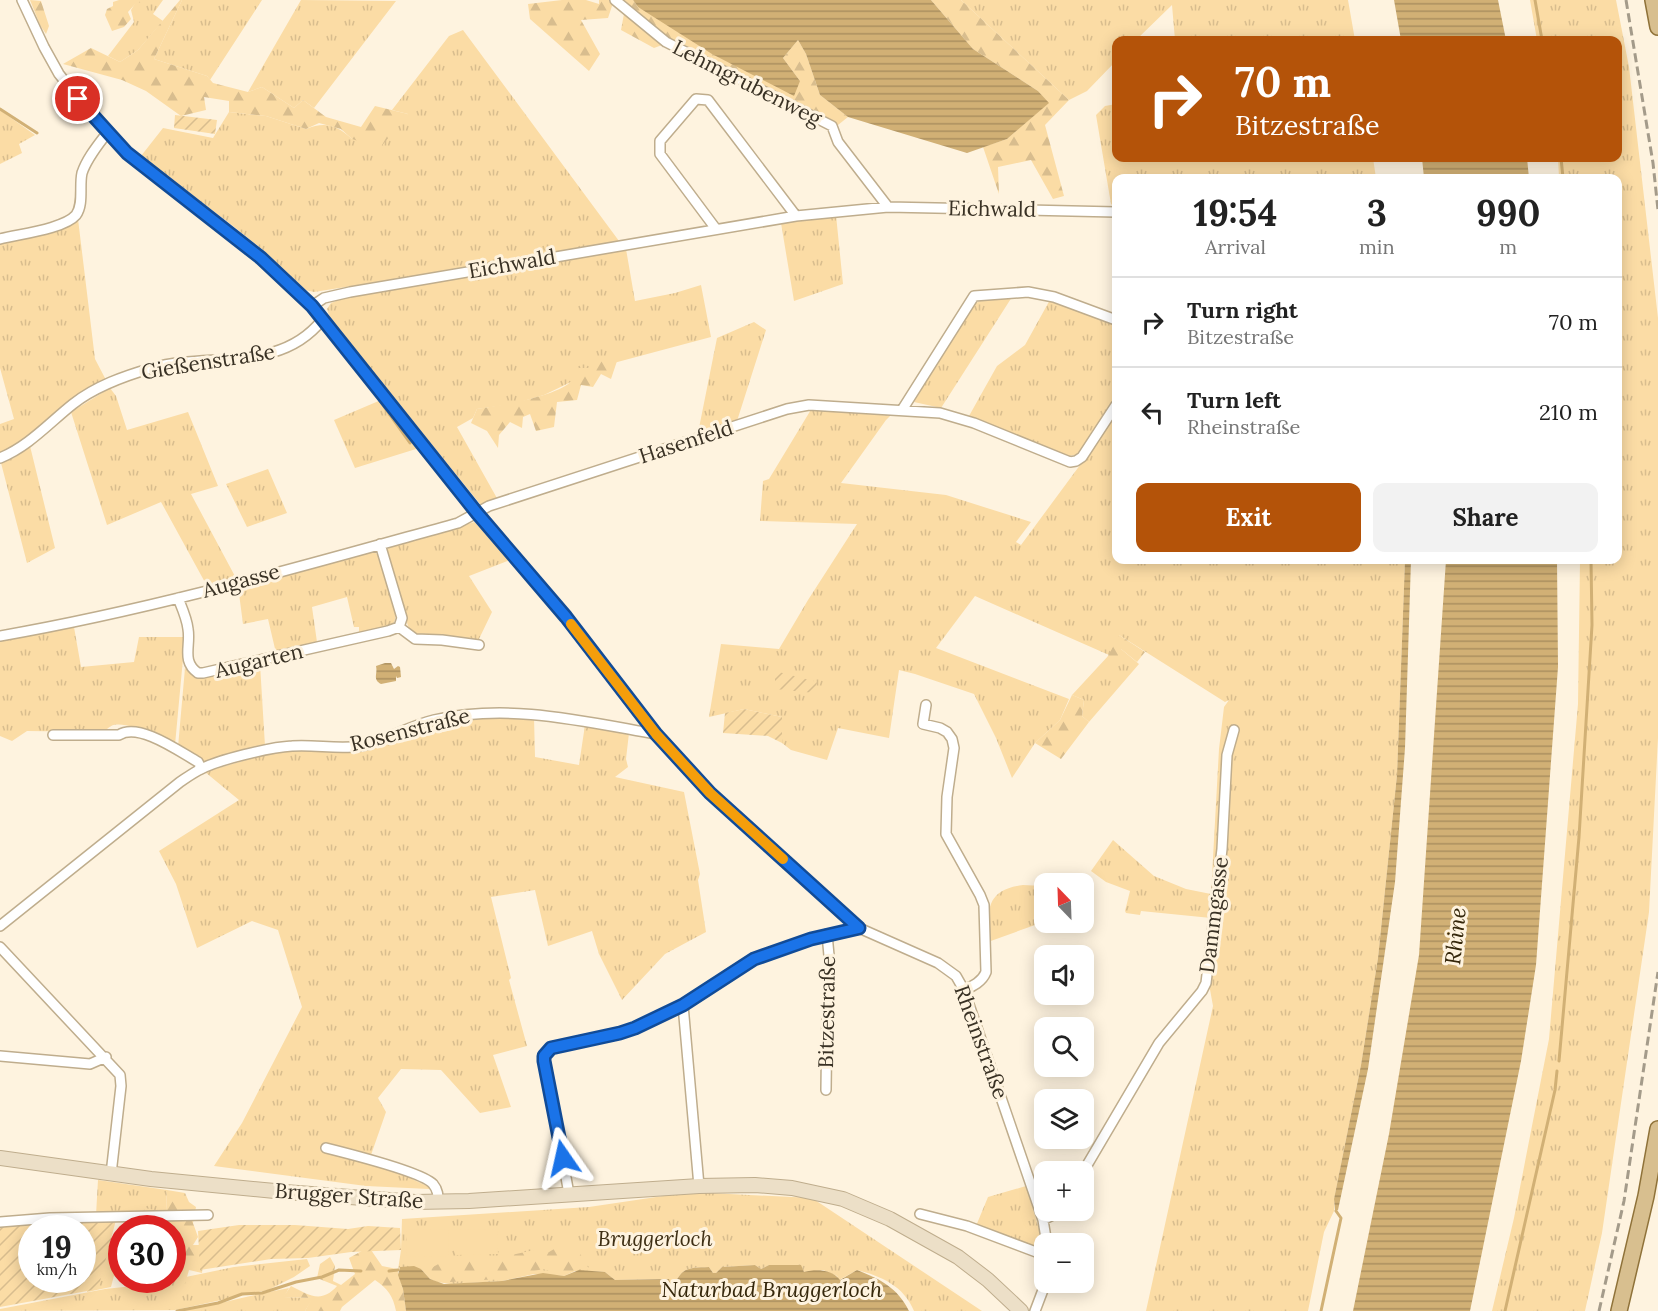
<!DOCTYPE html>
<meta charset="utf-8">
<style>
body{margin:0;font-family:Lora,serif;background:#f2f2f2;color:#222;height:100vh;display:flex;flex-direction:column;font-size:22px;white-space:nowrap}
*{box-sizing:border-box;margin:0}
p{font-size:20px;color:#767676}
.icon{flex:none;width:33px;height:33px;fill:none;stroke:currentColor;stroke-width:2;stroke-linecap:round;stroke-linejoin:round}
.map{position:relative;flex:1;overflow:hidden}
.panel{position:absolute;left:1112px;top:174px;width:510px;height:390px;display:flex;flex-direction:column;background:#fff;border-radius:12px;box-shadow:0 3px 15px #0003}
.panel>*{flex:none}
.hud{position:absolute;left:1112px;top:36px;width:510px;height:126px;border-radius:12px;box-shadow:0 3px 15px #0003;background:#b45309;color:#fff;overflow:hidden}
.needle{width:39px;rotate:337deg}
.fabs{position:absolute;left:1034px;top:873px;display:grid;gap:12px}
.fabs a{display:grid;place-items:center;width:60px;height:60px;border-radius:12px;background:#fff;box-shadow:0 3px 15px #0003;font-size:30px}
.speed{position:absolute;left:18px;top:1215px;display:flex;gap:12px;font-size:30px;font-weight:700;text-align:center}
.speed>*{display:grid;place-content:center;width:78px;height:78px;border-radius:50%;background:#fff;box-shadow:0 3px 15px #0003;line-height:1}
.speed small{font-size:15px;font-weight:400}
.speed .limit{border:9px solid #d22;background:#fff;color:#111}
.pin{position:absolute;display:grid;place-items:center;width:51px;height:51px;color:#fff;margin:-26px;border:3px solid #fff;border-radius:50%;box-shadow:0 2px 6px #0007}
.me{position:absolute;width:66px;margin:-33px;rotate:349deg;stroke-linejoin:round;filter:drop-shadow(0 0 4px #0008)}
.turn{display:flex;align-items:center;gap:21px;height:126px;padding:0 24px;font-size:27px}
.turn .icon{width:78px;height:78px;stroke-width:2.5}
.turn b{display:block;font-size:42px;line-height:51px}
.eta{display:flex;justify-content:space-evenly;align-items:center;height:102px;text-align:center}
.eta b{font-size:36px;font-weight:700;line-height:42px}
.action{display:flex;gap:12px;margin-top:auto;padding:12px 24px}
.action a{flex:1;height:69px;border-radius:12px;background:#b45309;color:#fff;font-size:24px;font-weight:700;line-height:69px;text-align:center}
.action a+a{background:#f2f2f2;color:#222}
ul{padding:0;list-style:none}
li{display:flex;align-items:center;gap:18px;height:90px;padding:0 24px;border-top:2px solid #e0e0e0}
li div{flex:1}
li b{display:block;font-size:22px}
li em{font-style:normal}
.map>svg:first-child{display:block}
.grass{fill:url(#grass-tufts)}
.forest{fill:url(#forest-firs)}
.garden{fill:url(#garden-furrows);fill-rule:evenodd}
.pitch{fill:#fbdca5}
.water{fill:url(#water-rules)}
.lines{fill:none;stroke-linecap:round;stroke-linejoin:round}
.stream{stroke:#d1b075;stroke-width:3}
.minor-casing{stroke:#bfad8d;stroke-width:12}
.secondary-casing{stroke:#bfad8d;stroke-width:16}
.primary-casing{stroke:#8f7239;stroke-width:18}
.minor{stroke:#fff;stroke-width:9}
.secondary{stroke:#ecdfc7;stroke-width:14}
.primary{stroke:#d8bf8f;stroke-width:15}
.rail{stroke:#a49b8a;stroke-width:3;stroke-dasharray:9 4.5;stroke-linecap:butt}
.route-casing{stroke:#114b97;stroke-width:15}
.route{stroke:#1a73e8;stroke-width:10}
.slow{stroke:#f59e0b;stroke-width:10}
.labels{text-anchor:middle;stroke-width:6;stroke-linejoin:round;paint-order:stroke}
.street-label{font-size:21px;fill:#393124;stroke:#fef3df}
.park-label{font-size:21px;font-style:italic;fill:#3e2f14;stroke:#fef3df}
.water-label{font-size:22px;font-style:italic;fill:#35270b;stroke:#fef3df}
</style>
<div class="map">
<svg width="1658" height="1311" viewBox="0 0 1658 1311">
<defs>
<pattern id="grass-tufts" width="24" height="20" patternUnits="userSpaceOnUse" patternTransform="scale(1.5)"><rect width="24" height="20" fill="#fbdca5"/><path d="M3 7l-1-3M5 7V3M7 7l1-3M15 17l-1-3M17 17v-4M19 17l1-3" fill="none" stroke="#d8bd8e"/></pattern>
<pattern id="forest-firs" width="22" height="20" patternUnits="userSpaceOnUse" patternTransform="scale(1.5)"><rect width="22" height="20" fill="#fbdca5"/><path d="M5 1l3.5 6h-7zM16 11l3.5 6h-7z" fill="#d8bd8e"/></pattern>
<pattern id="garden-furrows" width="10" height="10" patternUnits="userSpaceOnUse" patternTransform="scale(1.5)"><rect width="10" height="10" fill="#fbdca5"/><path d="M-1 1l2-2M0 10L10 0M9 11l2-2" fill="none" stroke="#d8bd8e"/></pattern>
<pattern id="water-rules" width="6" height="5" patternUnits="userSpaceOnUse" patternTransform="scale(1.5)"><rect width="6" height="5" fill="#d1b075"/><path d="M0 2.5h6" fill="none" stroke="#ab9060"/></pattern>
</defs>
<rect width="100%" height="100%" fill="#fef3df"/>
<path class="grass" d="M137 0H163L153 14 163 21 138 50 120 62 108 56 134 22 131 10Z
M182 0H262L210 80 207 76 154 59Z
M301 0 396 1 314 108 303 100 294 108 262 87 248 92Z
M961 0H1348L1355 40H1175L1172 5 1136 40H1116V61L1087 91 1069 100Z
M1530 0H1616L1629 67 1658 318V738L1649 912 1602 1233 1585 1311H1492L1514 1218 1549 1039 1578 704 1580 560H1617V178H1559L1558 158H1617V40H1537Z
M463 30 619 241 522 259 314 292 305 290 263 250 233 226 141 156 163 128 213 138 229 112 266 116 306 129C325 121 337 125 352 139L408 114 392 110 449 36Z
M1116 104V158H1373L1376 178H1116V208L1111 204 1096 115 1105 106Z
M0 110 35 135 19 144 22 153 0 164Z
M836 215 843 284 794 301 781 223Z
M78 219 95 359 106 380 24 442 0 454V424L14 419 0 368V243C26 237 56 235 78 219Z
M626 249 635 301 675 293 701 285 711 337 595 368 571 382 544 395 513 404 477 409 473 418 457 427 498 500 480 504 340 331 330 318 327 309 331 303 336 301 337 298Z
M1012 297 941 408 914 402 972 305 984 299Z
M1051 298 1116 322V402L1079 454 1065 457 969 416 997 366 1025 345Z
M754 322 766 330 737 421 698 433 717 338Z
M110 388 116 396 127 430 188 412 218 486 191 494 237 580 207 586 161 502 107 525 71 412Z
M381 400 417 445 416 449 355 468 334 420Z
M812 408 893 413 886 420 841 483 946 495 1031 522 1016 542 1021 545 1083 461 1116 412V560H1405L1397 775 1378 958 1361 1065 1334 1199V1211L1324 1232 1308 1311H1146L1213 1006 1209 984 1211 918 1141 911 1140 915 1126 913 1125 911 1130 891 1106 882 1091 871 1113 840 1154 876 1186 889 1211 894 1219 749 1224 707 1229 700 1225 702 1119 635 1121 649 1139 664 1089 722 1082 716 1084 700 1072 695 1109 655 975 596 936 648 1069 699 1060 720 1035 743 1012 778 996 738 974 694 915 674 899 670 889 738 838 728 827 760 791 750 782 743V717L744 709 709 717 721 644 779 649 808 600 857 524 760 521 763 481 769 479Z
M30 446 55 548 27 563 1 463 14 458Z
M268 469 287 513 247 527 226 484Z
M475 522 493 543 495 541 510 560 469 576 492 612 478 641 421 637 413 633 408 626 388 558 387 551 390 545Z
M367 551H373L378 555 395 610C400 632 375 631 359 634V627H354L347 597 312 607 317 642 276 653 268 619 243 624 238 586Z
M74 627 81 667 134 662 139 637H185L175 745C162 738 125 719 111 726 108 728 106 730 103 732L27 731 12 741 0 736V640Z
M260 664 265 746 208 762H202L178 747 185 668 198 677H206Z
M493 715 534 717 535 757 579 765 585 725 629 733 626 759 628 767 615 777 684 792 700 874 698 880 706 932 665 954 622 1000 599 954 592 931 548 946 535 890 491 897 511 978 509 980 527 1046 493 1055 511 1107 480 1113 441 1070 401 1069 378 1098 386 1112 371 1155 323 1145 320 1150 393 1170 429 1187V1189L366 1186 214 1166 242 1123 302 1007 278 930 252 921 197 948 176 884 159 851 239 800 205 772 273 752 297 749 323 751 454 719Z
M1023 885 1044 886V917L1035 925 988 942C988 910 985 890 1023 885Z
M98 1180 167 1190 166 1213 96 1215Z
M1026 1186 1040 1232V1245L1036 1247 1031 1246 976 1226 988 1197Z
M690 1192 812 1198 982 1311H914C904 1286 881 1276 857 1270L839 1280 837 1276 823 1270 804 1272 800 1265H769L761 1269 755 1265 722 1267 716 1273H713L709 1267C692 1268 682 1266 675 1284L671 1285 665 1279 615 1280 605 1272 575 1271 564 1276 534 1274 502 1281 451 1284 437 1282 430 1279 421 1269 400 1267 398 1270 401 1250 402 1219 589 1207Z
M121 1239V1249L111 1287 87 1292V1279L106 1241 119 1244Z
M307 1259 310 1266 294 1277 268 1290 175 1310 0 1311V1309L105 1289 152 1284 234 1267Z
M289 1288 284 1297 313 1298 305 1311H183C196 1306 211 1306 225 1302 246 1297 267 1292 289 1288Z"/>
<path class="forest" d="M30 0 41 1 49 26 46 34 40 25Z
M119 0H144L143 3 137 2 128 12 131 19 124 27 112 31 105 15 107 9 113 6V2Z
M180 0H182L154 59 207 76 213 83 248 92 262 87 294 108 303 100 326 117 361 127 375 106 408 114 380 148 352 139 341 129 319 123 306 129 266 116 229 112V101L204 97 206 110 181 116 146 91 122 80 63 64 91 48 120 62 138 50Z
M562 0H586L599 4V0H614L608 18 581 20 600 54 589 71 530 19 528 4Z
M615 0H633L638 7 800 81 783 58 798 40 806 54 820 95 848 117 838 125 796 106 762 98 755 83 676 40 654 48 621 30 626 3Z
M931 0H961L1069 100 1045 125 1064 196 1053 199 1031 160 998 167 999 194 983 147 1007 139 1048 103 1038 91 973 49Z
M599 356 617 361 611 379 601 374 593 387 581 385 577 400 557 402 554 427 536 431 530 414 523 417 522 428 510 422 499 435 498 448 487 431 471 423 477 409C497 406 561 396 572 380 575 377 577 372 579 368H595Z
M1119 635 1145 652 1137 662 1121 649 1114 664 1105 662Z
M1072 695 1084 700 1082 716 1089 722 1061 759 1035 743 1060 720Z
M167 1190 185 1193 189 1202 196 1207 193 1223 198 1237 193 1245H205L202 1273 189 1270 185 1284 168 1280 166 1293 162 1300 142 1280 132 1290 127 1280H172V1228H134L145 1208 166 1212Z
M561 1245 579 1252 589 1269 586 1271 579 1269 563 1275 543 1269 499 1279 450 1282 441 1280 430 1269 450 1257H502L539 1249 549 1252Z
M369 1247 382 1266 397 1269 403 1289 406 1311H396C393 1296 388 1289 375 1280L342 1307 340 1311H305L312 1298 283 1297 291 1286C309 1295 321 1304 337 1286L317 1278 320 1264 330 1257 335 1266 333 1281 341 1285 355 1274 349 1258Z"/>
<path class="garden" d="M175 115 217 120 215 134 174 128Z
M775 671 817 682 815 693 775 689Z
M744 709 782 717V743L768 736 723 733 725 713Z
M116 1220 98 1289 0 1307V1227L50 1222ZM32 1228H82V1280H32Z
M239 1225H295L348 1229 368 1226 400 1228 401 1250 351 1252 308 1258 271 1259 200 1270 198 1231Z"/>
<path class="pitch" d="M448 1229 449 1256 407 1257 406 1230Z
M497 1229 498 1254 456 1255V1230Z"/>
<path class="water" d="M633 0H931L973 49 1038 91 1049 103 1007 139 967 153 848 117 820 95 806 54 798 40 783 58 800 81 794 96 712 54 638 7Z
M1394 0H1498L1506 40H1401Z
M1422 158H1527L1529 178H1424Z
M1405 560H1411L1405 748 1395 882 1368 1069 1338 1210 1335 1211 1334 1199 1361 1065 1378 958 1397 775Z
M1446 560H1557L1558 667 1536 965 1521 1061 1470 1311H1353L1389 1134 1419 955Z
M385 663H391L394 669 398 666 400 667 401 677 397 678 396 676V681L381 684C372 679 378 674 376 666Z
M755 1265 761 1269 769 1265H801L804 1272C816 1269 832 1269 840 1280L857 1270C880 1279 898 1288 909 1311H406L403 1289 398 1275 400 1267 414 1266 421 1269 430 1279 444 1284 502 1281 543 1273 564 1276 579 1270 605 1272 615 1280 669 1279 671 1285 675 1284C682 1266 692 1268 709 1267L713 1273H716L722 1267Z"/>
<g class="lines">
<path class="stream" d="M1535 0 1542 40
M0 109 37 133
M1561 158 1563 178
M380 401 410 443
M1559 1061 1579 837 1592 625 1591 560
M389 1271 398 1270
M177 1311 218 1303 242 1294 262 1293 296 1282 322 1277 339 1270 361 1271
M1321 1311 1341 1218 1336 1211
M1505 1311 1555 1090 1557 1071"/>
<defs>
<path id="minor" d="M22 0 44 47 59 74 99 124 127 153 261 257 312 306 477 513 566 617 656 734 710 793 859 928 938 963 956 976 964 990 1043 1220 1047 1244
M615 0 666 42 832 126 838 142 888 207
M716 229 660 154V141L696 99 708 100 796 216
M0 239C19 234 64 229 76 215 84 204 79 186 82 173 87 158 98 145 107 133
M312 306 324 298 350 292 796 216 888 207 1116 212
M902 410 974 296 1028 292 1054 297 1116 320
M0 458C29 446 49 423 73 404 96 386 124 376 152 368 210 352 280 373 322 320
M178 598C182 608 187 619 188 629 191 646 181 661 198 673H203L388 631 399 627 402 618 380 544
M399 627 415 639 442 640 479 645
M0 636C155 609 306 565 458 523L489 506 787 409 809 405 940 413 974 423 1070 462 1076 461 1082 457 1116 405
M926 705 923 724 940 728 947 732 952 739 954 748 947 797 946 834 980 895 984 905 986 972C982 982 973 986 964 990
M53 735H119C139 722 180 752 198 762L201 768
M0 926 180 782C186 778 193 773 199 770 217 760 271 747 292 746 315 744 338 750 361 746 386 741 408 726 434 720 509 703 582 721 656 734
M0 947 120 1075 121 1086 111 1174
M683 1005 699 1186
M0 1056 90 1064 106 1057
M826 1090 827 1015 831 977 827 934
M326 1148C346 1153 422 1172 433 1184 438 1190 438 1195 438 1202
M1083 1172 1159 1043 1202 991 1206 983 1222 849 1227 755 1234 730
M569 1194 545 1061 544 1056 551 1048 620 1033 635 1028 683 1005 754 959 811 939 859 928
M920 1214 967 1226 1044 1255
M1043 1220 1053 1215 1056 1210
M0 1222 50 1218 208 1215
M1035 1311 1046 1282"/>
<path id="secondary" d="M0 1158 151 1179 285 1192 415 1202 469 1201 699 1186 755 1185 792 1188 843 1199 890 1219 958 1257 988 1280 1021 1311"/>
<path id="primary" d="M1653 0 1658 27
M1619 1311 1646 1196 1658 1129"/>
</defs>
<use href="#minor" class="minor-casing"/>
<use href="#secondary" class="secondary-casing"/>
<use href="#primary" class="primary-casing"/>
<use href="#minor" class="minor"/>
<use href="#secondary" class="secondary"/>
<use href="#primary" class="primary"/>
<path class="rail" d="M1626 0 1653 163 1658 210
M1599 1311 1624 1201 1658 972"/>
</g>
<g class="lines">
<defs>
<path id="route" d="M78 99 127 153 261 258 312 306 477 513 566 617 656 734 710 793 859 928 811 939 754 959 683 1005 635 1028 620 1033 551 1048 544 1056V1061L563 1158"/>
</defs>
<use href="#route" class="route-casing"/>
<use href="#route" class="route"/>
<path class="slow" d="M571 624 656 734 710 793 783 859"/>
</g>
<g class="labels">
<g class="street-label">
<text transform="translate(747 83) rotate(27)" y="7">Lehmgrubenweg</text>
<text transform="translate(992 209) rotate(1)" y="7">Eichwald</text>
<text transform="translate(512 264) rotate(-10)" y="7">Eichwald</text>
<text transform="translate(208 362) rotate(-9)" y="7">Gießenstraße</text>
<text transform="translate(686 442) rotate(-18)" y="7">Hasenfeld</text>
<text transform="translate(241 581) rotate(-15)" y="7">Augasse</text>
<text transform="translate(259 661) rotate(-13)" y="7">Augarten</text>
<text transform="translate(410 730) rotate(-14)" y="7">Rosenstraße</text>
<text transform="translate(1214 915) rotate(-83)" y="7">Dammgasse</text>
<text transform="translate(827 1012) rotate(-89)" y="7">Bitzestraße</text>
<text transform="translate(981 1042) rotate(70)" y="7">Rheinstraße</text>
<text transform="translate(349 1196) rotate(4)" y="7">Brugger Straße</text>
</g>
<g class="park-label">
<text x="655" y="1246">Bruggerloch</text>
</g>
<g class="water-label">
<text transform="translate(1455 936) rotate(-84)" y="8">Rhine</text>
<text x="772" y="1297">Naturbad Bruggerloch</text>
</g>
</g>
</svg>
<div class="fabs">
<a><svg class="needle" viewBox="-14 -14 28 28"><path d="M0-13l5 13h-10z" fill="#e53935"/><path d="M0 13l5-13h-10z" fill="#767676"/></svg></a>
<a><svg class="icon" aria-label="sound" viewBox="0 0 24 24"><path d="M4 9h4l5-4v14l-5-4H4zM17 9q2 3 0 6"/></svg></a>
<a><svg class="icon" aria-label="search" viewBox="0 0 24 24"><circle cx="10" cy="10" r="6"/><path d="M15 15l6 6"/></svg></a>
<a><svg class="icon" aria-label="layers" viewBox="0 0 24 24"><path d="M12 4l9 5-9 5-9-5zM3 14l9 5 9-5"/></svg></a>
<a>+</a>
<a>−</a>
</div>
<div class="speed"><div>19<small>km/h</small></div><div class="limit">30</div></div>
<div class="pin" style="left:78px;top:99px;background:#d93025"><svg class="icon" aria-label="arrive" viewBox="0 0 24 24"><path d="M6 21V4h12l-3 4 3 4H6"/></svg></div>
<svg class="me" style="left:563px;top:1158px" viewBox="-20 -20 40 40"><path d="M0-17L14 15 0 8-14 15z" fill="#1a73e8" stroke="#fff" stroke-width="4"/></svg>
<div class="hud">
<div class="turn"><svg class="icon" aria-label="right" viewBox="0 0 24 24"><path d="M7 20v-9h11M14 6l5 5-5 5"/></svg><div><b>70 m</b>Bitzestraße</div></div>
</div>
<section class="panel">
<div class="eta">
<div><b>19:54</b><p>Arrival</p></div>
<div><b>3</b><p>min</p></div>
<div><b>990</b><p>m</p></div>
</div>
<ul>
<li><svg class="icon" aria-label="right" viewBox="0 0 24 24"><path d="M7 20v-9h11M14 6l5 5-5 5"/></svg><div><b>Turn right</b><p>Bitzestraße</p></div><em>70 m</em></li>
<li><svg class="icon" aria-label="left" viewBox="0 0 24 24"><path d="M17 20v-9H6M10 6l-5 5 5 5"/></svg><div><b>Turn left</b><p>Rheinstraße</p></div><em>210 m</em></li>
</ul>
<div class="action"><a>Exit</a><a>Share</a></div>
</section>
</div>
